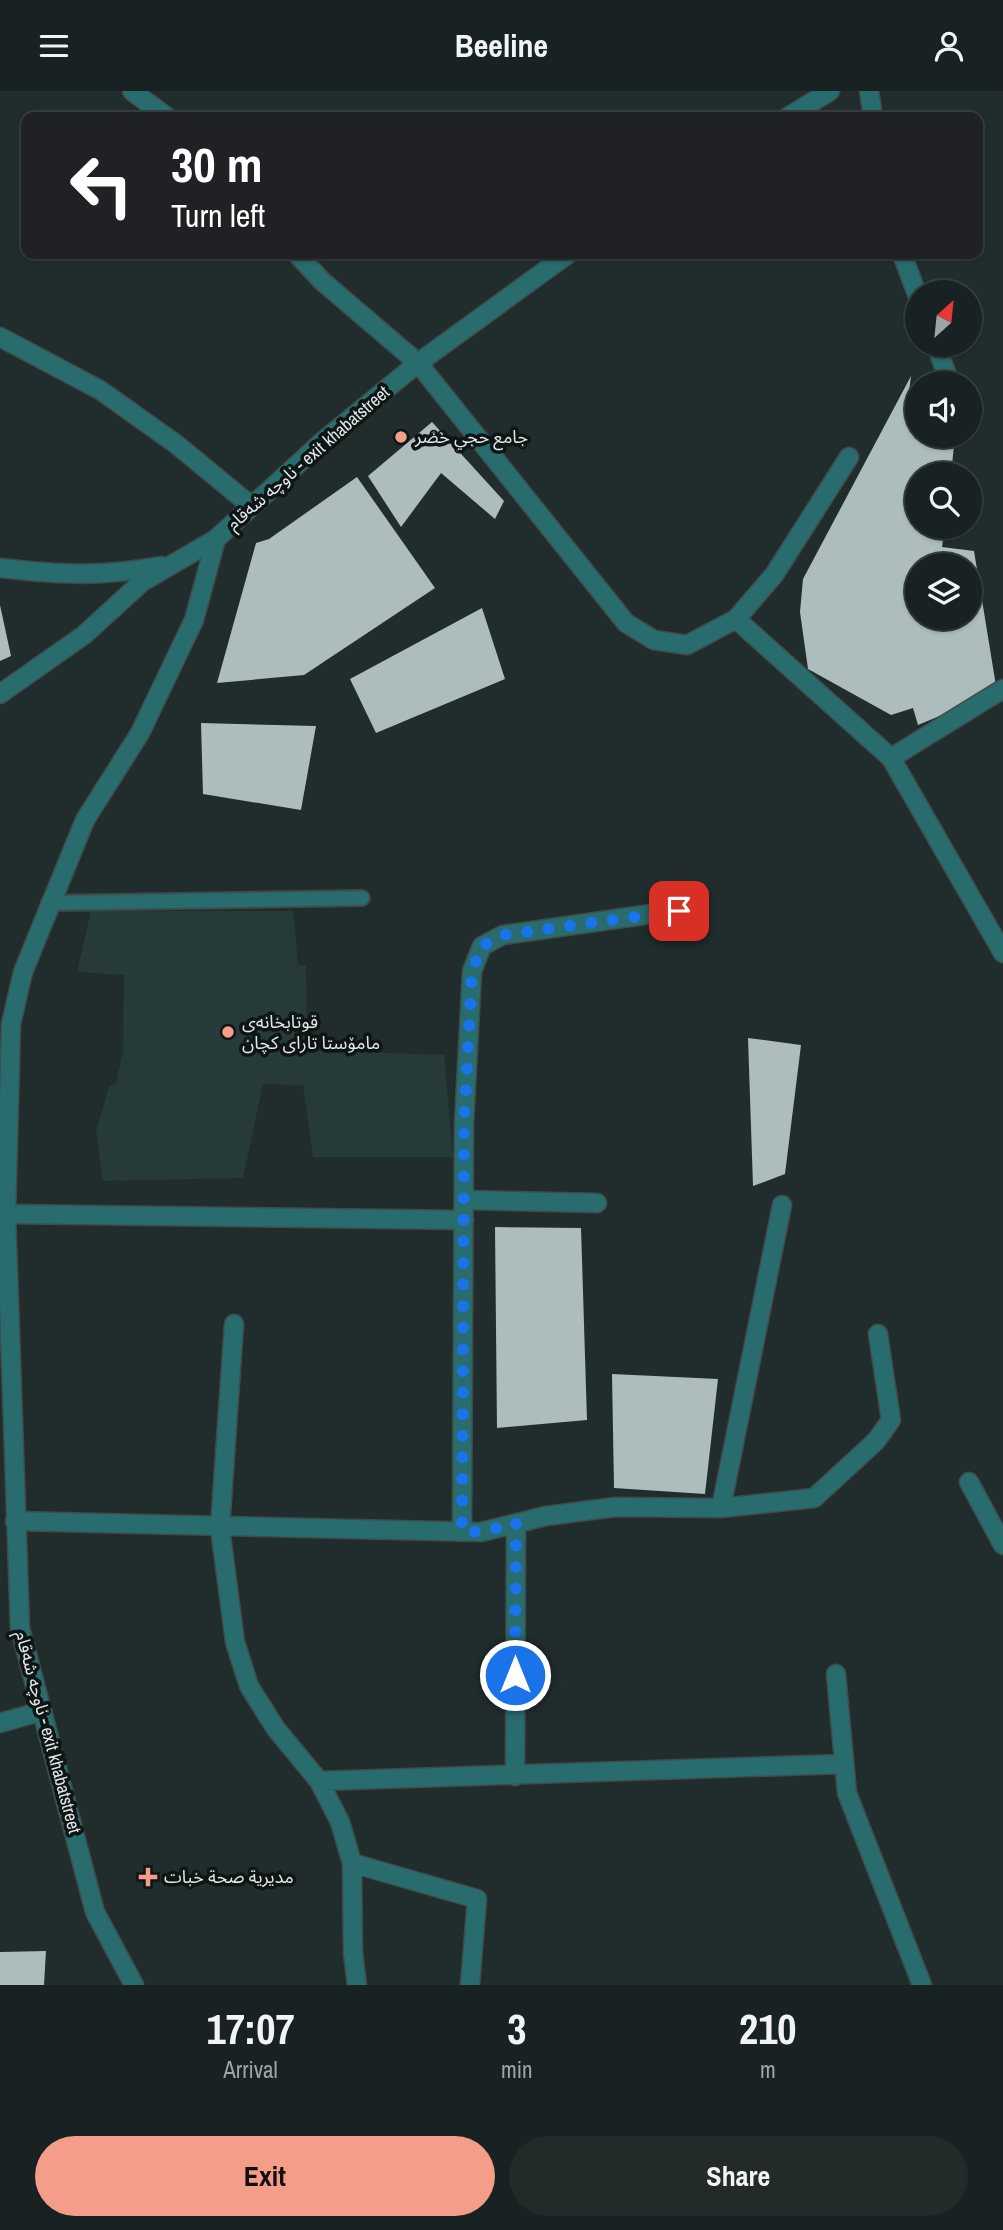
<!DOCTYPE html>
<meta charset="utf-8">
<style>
body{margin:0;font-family:"Archivo Narrow","Noto Sans Arabic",sans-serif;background:#222a2a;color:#f1f3f6;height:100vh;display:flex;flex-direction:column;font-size:26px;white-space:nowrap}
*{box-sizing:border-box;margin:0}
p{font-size:23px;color:#9fa4a5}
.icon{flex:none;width:38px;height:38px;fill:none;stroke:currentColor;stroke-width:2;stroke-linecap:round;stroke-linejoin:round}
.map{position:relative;height:1894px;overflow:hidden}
.sheet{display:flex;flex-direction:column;background:#192222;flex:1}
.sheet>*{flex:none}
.banner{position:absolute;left:21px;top:21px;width:962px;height:147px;border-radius:14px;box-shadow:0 2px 5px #0004,0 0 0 2px #373f40;background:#202124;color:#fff;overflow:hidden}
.needle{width:46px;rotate:27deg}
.controls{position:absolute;left:905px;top:189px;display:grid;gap:14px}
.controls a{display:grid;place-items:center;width:77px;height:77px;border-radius:50%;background:#192222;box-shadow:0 2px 5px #0004,0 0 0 2px #373f40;font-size:35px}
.pin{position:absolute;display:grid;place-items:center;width:60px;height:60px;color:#fff;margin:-30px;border-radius:14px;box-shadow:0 4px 10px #0006}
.me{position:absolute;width:77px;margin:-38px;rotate:0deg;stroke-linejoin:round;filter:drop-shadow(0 0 5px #0008)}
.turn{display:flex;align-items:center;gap:24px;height:147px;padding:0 35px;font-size:32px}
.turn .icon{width:91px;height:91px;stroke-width:2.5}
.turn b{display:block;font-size:49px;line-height:60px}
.eta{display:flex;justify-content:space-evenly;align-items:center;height:119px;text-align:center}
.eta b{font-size:42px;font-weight:800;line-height:49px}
.primary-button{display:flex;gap:14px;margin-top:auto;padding:14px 35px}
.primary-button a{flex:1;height:80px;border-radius:42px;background:#f49e89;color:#111;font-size:28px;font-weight:800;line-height:80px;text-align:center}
.primary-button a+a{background:#222a2a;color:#f1f3f6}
header{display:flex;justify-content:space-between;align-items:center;height:91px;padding:0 35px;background:#192222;font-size:32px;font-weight:800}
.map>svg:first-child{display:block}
.built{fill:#263a3a}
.building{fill:#adbcbc;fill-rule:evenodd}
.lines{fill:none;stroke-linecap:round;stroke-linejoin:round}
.service-casing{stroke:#3f4b4b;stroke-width:18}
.minor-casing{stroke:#3f4b4b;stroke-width:21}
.tertiary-casing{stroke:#3f4b4b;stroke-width:21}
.service{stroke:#286c6d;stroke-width:14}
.minor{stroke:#286c6d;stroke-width:18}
.tertiary{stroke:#286c6d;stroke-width:18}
.route{stroke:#1a73e8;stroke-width:12;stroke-dasharray:0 21.6}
.poi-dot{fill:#f49e89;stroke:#0f1414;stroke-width:2.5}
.labels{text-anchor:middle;stroke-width:7;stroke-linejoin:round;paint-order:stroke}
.poi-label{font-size:18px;fill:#dfe7e7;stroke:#0f1414;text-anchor:start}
.street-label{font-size:18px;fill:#dfe7e7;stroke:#0f1414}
</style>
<header><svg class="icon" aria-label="menu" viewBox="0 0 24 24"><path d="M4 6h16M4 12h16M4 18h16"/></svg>Beeline<svg class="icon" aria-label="person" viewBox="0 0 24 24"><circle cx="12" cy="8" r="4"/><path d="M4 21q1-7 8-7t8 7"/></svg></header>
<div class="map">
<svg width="1003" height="1894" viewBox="0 0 1003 1894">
<rect width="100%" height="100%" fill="#212d2d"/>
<path class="built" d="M91 820H293L298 873 306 875 307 959 444 964 453 1066H313L303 994 263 993 243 1087 103 1090 96 1040 109 996 116 992 123 960 124 884 77 881Z"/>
<path class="building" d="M911 285 908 309 917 310V345H955L951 383H917V436H945L942 456 974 460 997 601 918 634 913 617 891 624 808 578 800 521 803 488ZM917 474H970V527H917Z
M432 331 504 410 495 428 441 382 401 436 368 385Z
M357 386 435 497 304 584 217 592 256 452 269 448Z
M0 514 11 565 0 570Z
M482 517 505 588 376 642 350 588Z
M201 632 316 635 301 719 203 703Z
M748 947 801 954 785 1083 753 1095Z
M495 1136 581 1137 587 1329 497 1337Z
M612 1283 718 1288 705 1403 614 1397Z
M46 1860 44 1894H0V1861Z"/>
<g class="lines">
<defs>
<path id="service" d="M49 812 362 807"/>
<path id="minor" d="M132 0 167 26
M869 0 873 26
M297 163 322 190 418 272 626 532 654 549 687 554 736 528 774 484 849 366
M902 163 917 203
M0 246 100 299 176 353 250 414
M936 254 950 292
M0 477C62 484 100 486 161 475
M736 528 891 667 1003 862
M0 603 84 544 142 491 216 448
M891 667 1003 598
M464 1109 597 1112
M6 1123 464 1129
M234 1233 220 1437 235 1551 249 1595 276 1638 319 1690 340 1731 352 1772 353 1862 357 1894
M969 1391 1003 1454
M721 1417 782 1114
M15 1430 481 1441 546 1425 615 1416 721 1417 814 1407 876 1350 891 1329 878 1243
M462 1440 464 1033 472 880 482 855 503 844 679 819
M836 1583 847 1702 922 1894
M0 1632 42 1620
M515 1685 516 1432
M319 1690 843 1673
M352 1772 477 1808 470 1894"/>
<path id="tertiary" d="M788 26 830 0
M134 1894 95 1821 20 1537 6 1123 11 933 23 881 85 729 140 642 194 529 216 448 323 350 418 272 568 163"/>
</defs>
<use href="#service" class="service-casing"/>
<use href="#minor" class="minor-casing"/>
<use href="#tertiary" class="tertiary-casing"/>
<use href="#service" class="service"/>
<use href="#minor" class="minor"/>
<use href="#tertiary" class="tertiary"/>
</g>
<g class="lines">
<path class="route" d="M515 1584 516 1432 481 1441 462 1440 464 1033 472 880 482 855 503 844 679 820"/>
</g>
<g class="poi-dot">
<circle cx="401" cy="346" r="7"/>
<circle cx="228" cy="941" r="7"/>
<path d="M144.5 1775.5h7v7h7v7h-7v7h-7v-7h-7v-7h7z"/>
</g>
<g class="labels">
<g class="poi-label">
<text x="415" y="352">جامع حجي خضر</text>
<text x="242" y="937">قوتابخانەی<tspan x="242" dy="21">مامۆستا تارای کچان</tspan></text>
<text x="164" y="1792">مديرية صحة خبات</text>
</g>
<g class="street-label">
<text transform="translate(308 367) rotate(-41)" y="6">ناوچە شەقام - exit khabatstreet</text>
<text transform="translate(48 1641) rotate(75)" y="6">ناوچە شەقام - exit khabatstreet</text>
</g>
</g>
</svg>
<div class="controls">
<a><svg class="needle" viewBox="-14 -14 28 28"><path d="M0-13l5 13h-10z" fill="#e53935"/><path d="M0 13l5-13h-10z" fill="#9fa4a5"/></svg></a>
<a><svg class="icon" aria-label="sound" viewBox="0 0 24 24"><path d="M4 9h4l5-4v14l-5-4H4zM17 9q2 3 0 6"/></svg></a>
<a><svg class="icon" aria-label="search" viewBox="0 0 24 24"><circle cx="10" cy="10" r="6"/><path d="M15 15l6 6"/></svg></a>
<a><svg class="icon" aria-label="layers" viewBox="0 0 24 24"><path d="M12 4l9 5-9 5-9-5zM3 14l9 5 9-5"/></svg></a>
</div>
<div class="pin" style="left:679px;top:820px;background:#d93025"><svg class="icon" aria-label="arrive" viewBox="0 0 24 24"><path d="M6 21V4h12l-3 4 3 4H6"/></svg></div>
<svg class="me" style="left:515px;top:1584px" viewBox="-20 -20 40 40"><circle r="17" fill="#1a73e8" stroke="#fff" stroke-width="3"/><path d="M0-11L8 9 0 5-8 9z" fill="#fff"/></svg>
<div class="banner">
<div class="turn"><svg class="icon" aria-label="left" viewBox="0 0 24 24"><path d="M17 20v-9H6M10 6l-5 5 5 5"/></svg><div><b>30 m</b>Turn left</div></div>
</div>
</div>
<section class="sheet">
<div class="eta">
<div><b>17:07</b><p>Arrival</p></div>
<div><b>3</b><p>min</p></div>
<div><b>210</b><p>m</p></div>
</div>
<div class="primary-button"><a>Exit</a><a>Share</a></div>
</section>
